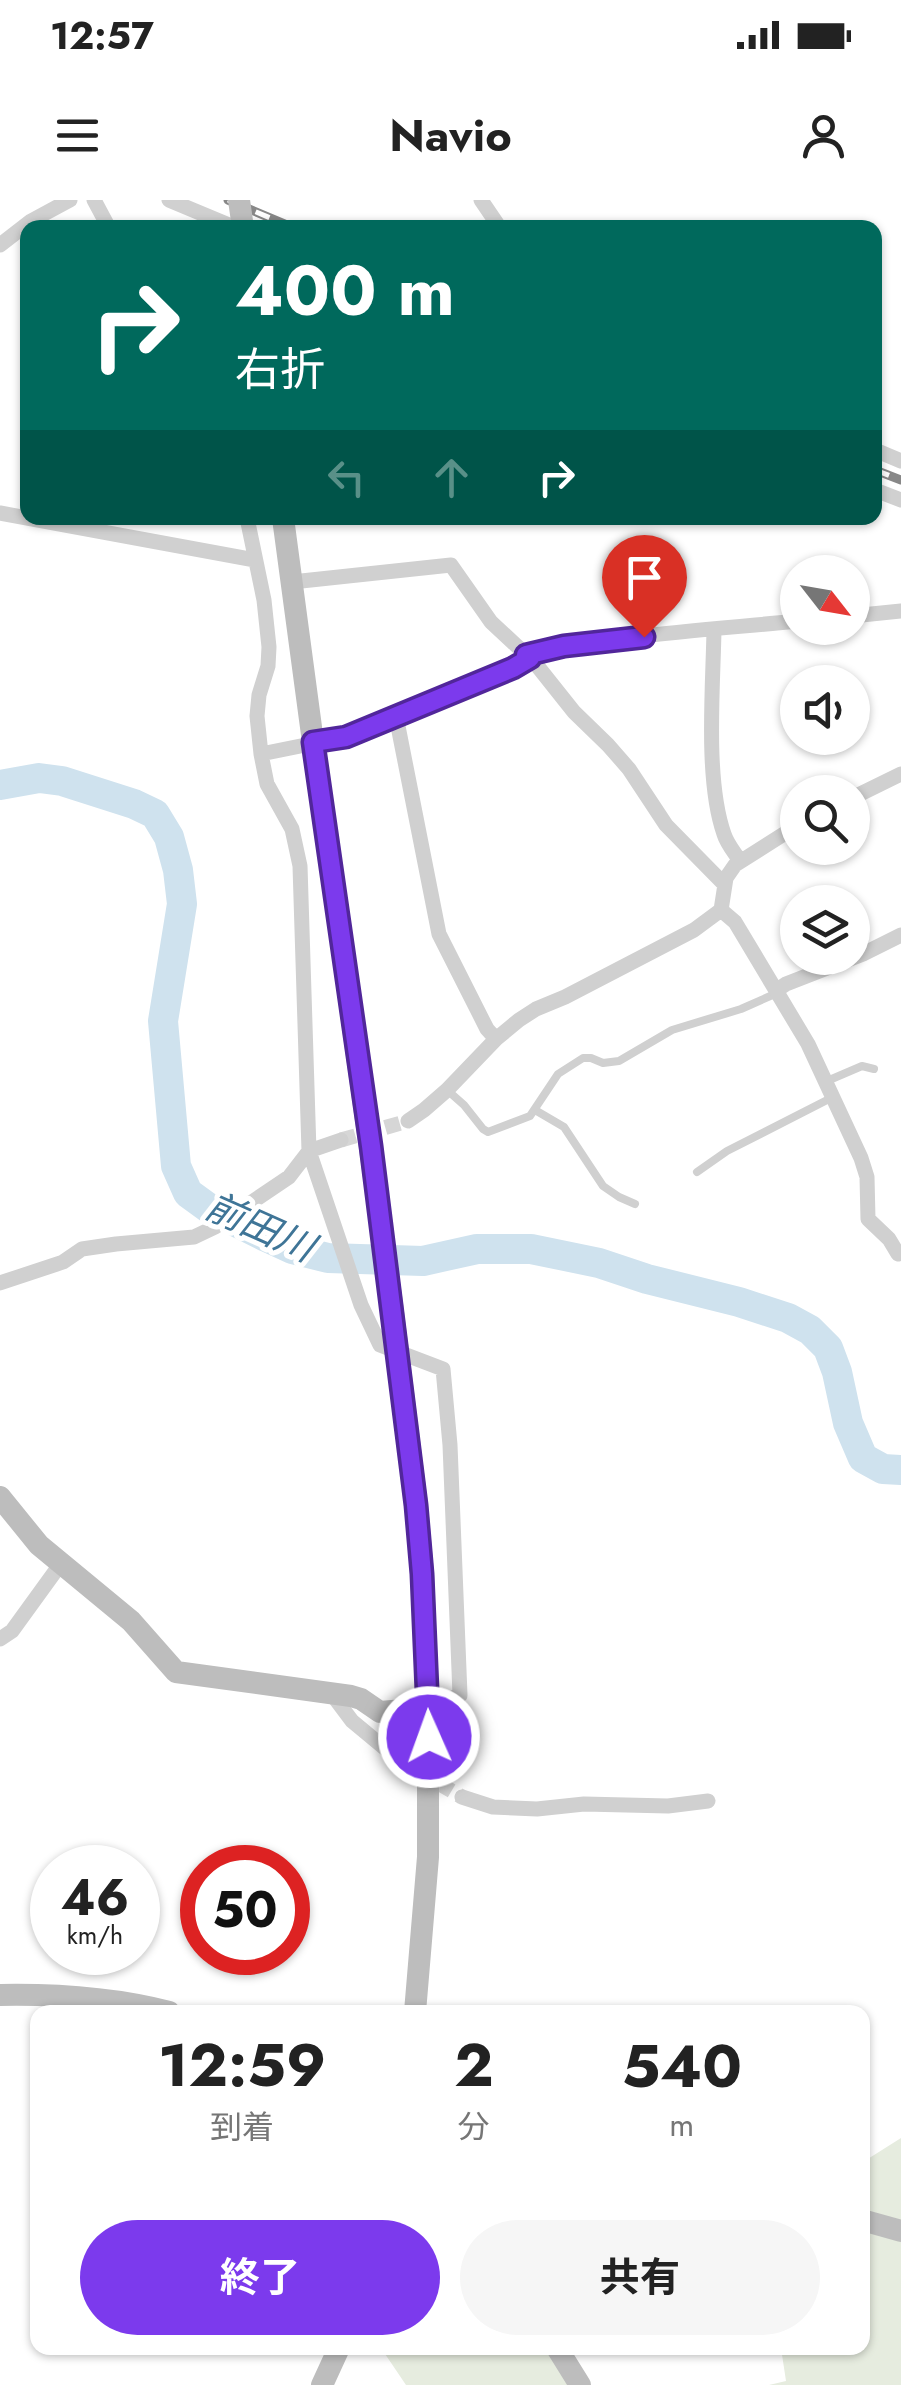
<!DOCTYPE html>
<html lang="ja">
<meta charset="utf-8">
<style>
body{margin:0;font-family:Jost,"Noto Sans JP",sans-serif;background:#f6f6f6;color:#222;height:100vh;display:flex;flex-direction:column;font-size:38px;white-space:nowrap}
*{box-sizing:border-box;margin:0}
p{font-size:32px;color:#767676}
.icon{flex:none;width:55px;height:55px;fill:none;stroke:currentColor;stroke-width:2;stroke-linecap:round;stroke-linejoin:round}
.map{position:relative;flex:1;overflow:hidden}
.side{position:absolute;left:30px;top:1805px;width:840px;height:350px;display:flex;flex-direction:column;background:#fff;border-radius:20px;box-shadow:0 2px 8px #0004}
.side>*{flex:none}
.guide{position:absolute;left:20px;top:20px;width:862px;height:305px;border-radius:20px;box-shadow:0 2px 8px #0004;background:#00695c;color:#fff;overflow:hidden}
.needle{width:65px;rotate:121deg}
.buttons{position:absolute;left:780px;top:355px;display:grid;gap:20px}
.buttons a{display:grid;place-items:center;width:90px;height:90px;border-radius:50%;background:#fff;box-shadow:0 2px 8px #0004;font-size:50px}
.speed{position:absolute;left:30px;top:1645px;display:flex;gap:20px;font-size:50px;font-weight:700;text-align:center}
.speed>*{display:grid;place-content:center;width:130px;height:130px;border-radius:50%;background:#fff;box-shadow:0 2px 8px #0004;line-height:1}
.speed small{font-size:25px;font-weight:400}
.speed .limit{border:15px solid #d22;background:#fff;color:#111}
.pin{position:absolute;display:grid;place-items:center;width:85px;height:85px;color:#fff;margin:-102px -42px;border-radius:50% 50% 50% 0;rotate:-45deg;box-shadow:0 0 10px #0007}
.pin .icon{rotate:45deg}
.me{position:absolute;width:110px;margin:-55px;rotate:358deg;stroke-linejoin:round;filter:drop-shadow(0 0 8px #0008)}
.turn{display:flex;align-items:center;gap:35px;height:210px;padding:0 50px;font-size:45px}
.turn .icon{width:130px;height:130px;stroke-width:2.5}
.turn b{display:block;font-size:70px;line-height:85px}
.lanes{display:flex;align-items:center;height:95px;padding:0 50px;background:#0003;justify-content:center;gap:50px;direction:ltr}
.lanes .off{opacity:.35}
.eta{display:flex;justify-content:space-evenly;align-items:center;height:170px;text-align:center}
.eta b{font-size:60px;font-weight:700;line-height:70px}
.cta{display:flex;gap:20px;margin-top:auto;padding:20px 50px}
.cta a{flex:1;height:115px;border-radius:60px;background:#7c3aed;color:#fff;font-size:40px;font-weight:700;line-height:115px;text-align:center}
.cta a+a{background:#f6f6f6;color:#222}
.status{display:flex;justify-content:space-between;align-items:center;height:70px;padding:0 50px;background:#fff;direction:ltr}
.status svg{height:28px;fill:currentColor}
header{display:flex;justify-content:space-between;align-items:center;height:130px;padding:0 50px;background:#fff;font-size:45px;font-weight:700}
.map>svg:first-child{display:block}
.green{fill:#e6ecdf}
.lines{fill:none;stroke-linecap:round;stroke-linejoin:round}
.river{stroke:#cfe2ee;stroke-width:30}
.street-tunnel{stroke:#d6d6d6;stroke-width:15;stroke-dasharray:15 8;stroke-linecap:butt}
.lane{stroke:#d0d0d0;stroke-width:8}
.street{stroke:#d0d0d0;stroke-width:15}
.secondary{stroke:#bdbdbd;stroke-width:22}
.rail-casing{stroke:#888;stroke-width:9}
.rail{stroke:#fff;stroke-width:5;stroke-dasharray:15;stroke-linecap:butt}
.secondary-bridge{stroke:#bdbdbd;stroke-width:22}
.route-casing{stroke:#51269a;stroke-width:25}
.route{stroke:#7c3aed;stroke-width:18}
.labels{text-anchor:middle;stroke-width:10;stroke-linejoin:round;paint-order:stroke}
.water-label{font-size:38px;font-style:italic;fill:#3f7597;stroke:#fff}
</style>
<div class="status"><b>12:57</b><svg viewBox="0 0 49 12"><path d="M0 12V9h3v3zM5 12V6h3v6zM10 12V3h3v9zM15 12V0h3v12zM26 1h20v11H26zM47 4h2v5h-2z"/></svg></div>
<header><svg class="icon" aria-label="menu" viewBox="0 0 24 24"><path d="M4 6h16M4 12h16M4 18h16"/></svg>Navio<svg class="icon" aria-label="person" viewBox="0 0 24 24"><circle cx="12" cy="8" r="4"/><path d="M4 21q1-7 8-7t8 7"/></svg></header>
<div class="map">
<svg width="901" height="2185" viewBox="0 0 901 2185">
<rect width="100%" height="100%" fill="#fff"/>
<path class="green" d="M901 1938V2185H769L786 2181 781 2148H862L863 1962Z
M381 2148H569L573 2185H406Z"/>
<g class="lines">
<path class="river" d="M0 585 39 578 62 581 134 604 155 614 169 637 178 670 182 704 163 821 176 966 188 993 210 1009 266 1037 292 1049 328 1058 423 1061 477 1049H531L599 1063 647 1079 739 1102 788 1118 810 1130 828 1148 837 1172 848 1223 863 1258 883 1269 901 1270"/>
<path class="street-tunnel" d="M341 940 408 921
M399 1560 462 1597"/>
<path class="lane" d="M827 881 862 866 874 869
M447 890 464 905 483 929 488 932 530 916 558 874 583 858H591L603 863 619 861 672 830 741 809 777 793
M535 910 564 927 603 986 619 997 635 1004
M697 972 727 951 833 897"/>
<path class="street" d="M94 0 109 28
M169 0 236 28
M481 0 500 28
M0 45 31 21 70 0
M875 250 901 261
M875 290 901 300
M0 313 255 360
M247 318 264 400 269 447 268 466 259 495 257 516 261 554 267 584 292 629 300 666 309 951 361 1105 380 1145 443 1169 450 1245 460 1495 428 1508
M292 382 451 365 491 422 535 463 574 512 608 545 629 569 666 625 725 685
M852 416 901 411
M714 430C713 488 705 580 724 634 727 644 735 653 740 661
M526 455C615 435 707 430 798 421
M396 516 439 734 487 829 496 839
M261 554 345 537 513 468 530 458
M852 598 901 574
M721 710 735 722 808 844 861 958 867 977 868 1019 889 1039 898 1054
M777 790 786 784 863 754 901 735
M408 921 424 910 447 890 496 839 519 820 536 809 565 797 694 730 721 710 726 678 735 665 798 625
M0 1083 63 1062 82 1049 116 1044 194 1037 215 1027 289 977 309 951 341 940
M0 1439 12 1431 62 1362
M331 1493 352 1521 399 1560
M462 1597 493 1607 537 1609 584 1604 668 1606 708 1601"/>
<path class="secondary" d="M283 318 313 542
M380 1020 391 1096
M0 1297 39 1345 131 1421 176 1472 351 1496 361 1499 380 1512 428 1508V1657L415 1812
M0 1795C56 1794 115 1798 169 1812
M862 2020 901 2031
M557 2148 580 2185
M322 2185 339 2148"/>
<defs>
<path id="rail" d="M228 0 294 28
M875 270 901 280"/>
</defs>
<use href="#rail" class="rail-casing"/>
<use href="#rail" class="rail"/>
<path class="secondary-bridge" d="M239 0 243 28
M313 542 380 1020
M391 1096 417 1305 423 1374 428 1508"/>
</g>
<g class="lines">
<defs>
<path id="route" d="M429 1537 422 1374 416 1305 371 946 313 542 346 537 513 468 530 458 526 455 564 446 644 437"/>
</defs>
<use href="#route" class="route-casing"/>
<use href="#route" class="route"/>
</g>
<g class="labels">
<g class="water-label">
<text transform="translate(260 1027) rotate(24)" y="13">前田川</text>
</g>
</g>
</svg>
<div class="buttons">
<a><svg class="needle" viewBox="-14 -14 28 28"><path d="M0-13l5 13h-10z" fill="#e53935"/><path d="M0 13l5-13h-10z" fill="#767676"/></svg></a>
<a><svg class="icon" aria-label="sound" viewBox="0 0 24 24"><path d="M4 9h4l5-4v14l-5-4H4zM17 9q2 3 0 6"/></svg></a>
<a><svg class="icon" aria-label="search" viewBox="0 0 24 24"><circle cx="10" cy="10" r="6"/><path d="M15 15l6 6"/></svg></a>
<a><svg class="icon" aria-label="layers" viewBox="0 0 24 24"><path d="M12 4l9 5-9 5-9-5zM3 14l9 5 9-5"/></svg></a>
</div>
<div class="speed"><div>46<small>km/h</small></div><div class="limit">50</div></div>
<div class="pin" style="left:644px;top:437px;background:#d93025"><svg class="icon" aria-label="arrive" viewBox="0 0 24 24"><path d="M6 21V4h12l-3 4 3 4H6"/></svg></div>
<svg class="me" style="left:429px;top:1537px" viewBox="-20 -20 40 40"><circle r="17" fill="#7c3aed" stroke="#fff" stroke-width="3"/><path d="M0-11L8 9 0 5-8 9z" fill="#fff"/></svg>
<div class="guide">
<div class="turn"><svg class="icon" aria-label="right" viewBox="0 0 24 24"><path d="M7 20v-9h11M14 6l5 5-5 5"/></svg><div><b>400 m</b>右折</div></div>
<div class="lanes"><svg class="icon off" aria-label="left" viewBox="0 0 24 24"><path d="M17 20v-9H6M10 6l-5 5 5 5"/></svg><svg class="icon off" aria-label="ahead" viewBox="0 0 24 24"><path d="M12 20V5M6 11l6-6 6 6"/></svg><svg class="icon" aria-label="right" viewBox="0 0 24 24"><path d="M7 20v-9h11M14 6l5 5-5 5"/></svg></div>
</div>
<section class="side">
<div class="eta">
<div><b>12:59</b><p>到着</p></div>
<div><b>2</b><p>分</p></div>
<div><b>540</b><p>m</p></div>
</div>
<div class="cta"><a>終了</a><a>共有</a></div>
</section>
</div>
